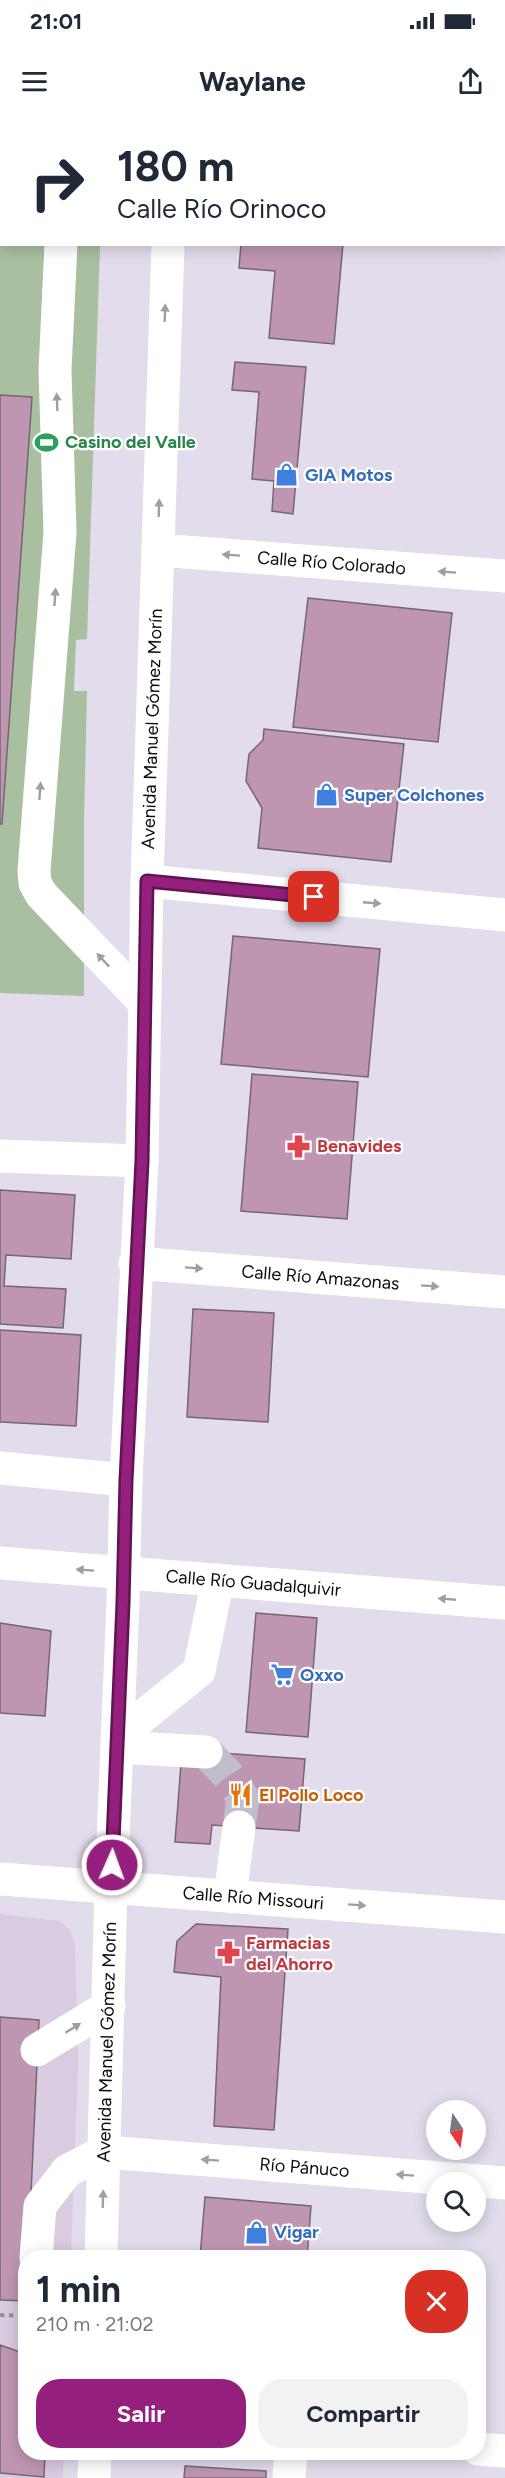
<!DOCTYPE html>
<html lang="es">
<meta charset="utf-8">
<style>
body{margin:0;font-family:Figtree,sans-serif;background:#f2f2f3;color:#1f2937;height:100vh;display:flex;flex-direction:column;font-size:22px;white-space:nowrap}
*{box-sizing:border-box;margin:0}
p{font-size:20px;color:#747a83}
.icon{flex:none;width:33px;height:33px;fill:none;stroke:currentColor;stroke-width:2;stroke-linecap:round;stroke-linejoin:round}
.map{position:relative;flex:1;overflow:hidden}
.panel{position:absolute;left:18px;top:2130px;width:468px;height:210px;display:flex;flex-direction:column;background:#fff;border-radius:24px;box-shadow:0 3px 15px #0003}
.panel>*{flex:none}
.top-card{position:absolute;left:0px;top:0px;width:506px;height:126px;box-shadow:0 3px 15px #0003;background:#fff;color:#1f2937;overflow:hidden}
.needle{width:39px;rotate:167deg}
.tools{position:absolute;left:426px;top:1980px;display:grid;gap:12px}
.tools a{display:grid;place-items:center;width:60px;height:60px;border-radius:50%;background:#fff;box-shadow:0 3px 15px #0003;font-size:30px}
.pin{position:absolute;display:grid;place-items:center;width:51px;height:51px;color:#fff;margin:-26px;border-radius:12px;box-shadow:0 3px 9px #0006}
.me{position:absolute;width:66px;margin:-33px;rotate:2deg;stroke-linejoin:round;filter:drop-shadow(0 0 4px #0008)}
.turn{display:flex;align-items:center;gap:21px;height:126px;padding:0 18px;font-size:27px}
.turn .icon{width:78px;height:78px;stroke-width:2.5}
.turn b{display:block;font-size:42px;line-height:51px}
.round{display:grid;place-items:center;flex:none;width:63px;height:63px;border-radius:24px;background:#f2f2f3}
.summary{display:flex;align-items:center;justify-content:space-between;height:102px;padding:0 18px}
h1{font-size:36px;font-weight:700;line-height:45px}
.action{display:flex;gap:12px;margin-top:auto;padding:12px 18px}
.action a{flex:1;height:69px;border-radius:24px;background:#941f7d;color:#fff;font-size:24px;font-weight:700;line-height:69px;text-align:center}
.action a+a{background:#f2f2f3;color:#1f2937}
.status{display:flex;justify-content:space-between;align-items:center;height:42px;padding:0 30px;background:#fff;direction:ltr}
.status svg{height:16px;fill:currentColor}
header{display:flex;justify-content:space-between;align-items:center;height:78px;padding:0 18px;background:#fff;font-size:27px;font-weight:700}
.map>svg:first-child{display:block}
.commercial{fill:#d9cce0}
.green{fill:#a8bfa0}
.building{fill:#bf96b2;stroke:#756770;stroke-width:1.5}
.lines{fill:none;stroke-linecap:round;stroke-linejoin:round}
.minor-tunnel{stroke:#c2bdcb;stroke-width:33;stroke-dasharray:33 16;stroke-linecap:butt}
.path{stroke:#948f9b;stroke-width:4;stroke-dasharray:4.5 4.5;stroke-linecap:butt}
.minor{stroke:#fff;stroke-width:33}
.major{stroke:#fff;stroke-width:33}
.oneway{fill:#9f9ea0}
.route-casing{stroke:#601451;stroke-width:15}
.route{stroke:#941f7d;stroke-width:10}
.labels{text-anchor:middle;stroke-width:4.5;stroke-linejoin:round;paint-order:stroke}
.leisure-label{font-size:18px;font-weight:bold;fill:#27864d;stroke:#fff;text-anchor:start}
.shop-label{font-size:18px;font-weight:bold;fill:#366cbe;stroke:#fff;text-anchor:start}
.street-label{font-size:18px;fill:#0e0c11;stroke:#fff}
.health-label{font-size:18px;font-weight:bold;fill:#be3a42;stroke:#fff;text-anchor:start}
.food-label{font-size:18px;font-weight:bold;fill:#c56008;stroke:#fff;text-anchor:start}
</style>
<div class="status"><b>21:01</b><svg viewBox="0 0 49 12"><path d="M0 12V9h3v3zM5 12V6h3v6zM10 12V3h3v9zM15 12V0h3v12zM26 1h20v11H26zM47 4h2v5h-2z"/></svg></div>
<header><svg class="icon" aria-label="menu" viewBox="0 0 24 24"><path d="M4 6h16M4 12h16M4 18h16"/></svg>Waylane<svg class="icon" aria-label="share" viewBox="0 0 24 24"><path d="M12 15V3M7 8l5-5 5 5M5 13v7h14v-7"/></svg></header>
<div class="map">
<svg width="505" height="2358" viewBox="0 0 505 2358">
<rect width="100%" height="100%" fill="#e2dcec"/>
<path class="commercial" d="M0 1794 60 1801 70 1810 75 1825 78 1943 71 2137 26 2138V2332L64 2333 63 2358H0Z"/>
<path class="green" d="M0 116 2 124 100 125 87 519 76 520 74 571H87L84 700V876L0 873Z"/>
<path class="building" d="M0 0H33L2 2V23Z
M277 0H384L277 2Z
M241 124H343L334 224 269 218 275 151 239 148Z
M235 242 306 247 293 394 272 391 274 361 252 359 259 272 232 270Z
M0 275 32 277 2 704H0Z
M308 478 452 493 438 622 293 607Z
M264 609 404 624 391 742 258 728 262 688 246 661 249 634 263 620Z
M233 816 380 829 368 957 221 944Z
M252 954 358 962 347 1099 241 1091Z
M0 1070 75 1075 71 1139 6 1135 4 1166 66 1169 63 1208 0 1204Z
M193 1189 274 1193 268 1302 187 1297Z
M0 1210 81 1215 76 1306 0 1302Z
M256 1493 317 1498 308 1617 246 1612Z
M0 1503 51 1511 45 1596 0 1593Z
M206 1632 305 1639 299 1711 212 1705 210 1724 175 1722 181 1644Z
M196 1804 288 1809 274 2010 214 2006 221 1857 174 1852 177 1821Z
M0 1897 39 1900 28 2138H26V2181L0 2180Z
M205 2077 311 2086 307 2138H200Z
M0 2225 26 2234V2332H45L44 2357 0 2353Z
M185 2346 266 2351V2358H184Z"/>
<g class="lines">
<path class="minor-tunnel" d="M206 1632 228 1655 243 1678 239 1707"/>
<path class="path" d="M0 2195 26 2196"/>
<g class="minor">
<path d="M79 2 80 0"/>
<path d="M0 75H2"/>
<path d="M504 93H505"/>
<path d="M61 124 55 250 60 412 34 751 35 763 41 774 144 882"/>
<path id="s1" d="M158 430 505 456"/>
<path d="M147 761 505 795"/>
<path d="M0 1036 142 1041"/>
<path id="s2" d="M135 1143 505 1172"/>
<path d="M0 1348 126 1360"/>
<path id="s3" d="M0 1443 505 1483"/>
<path d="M117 1617 199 1551 218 1460"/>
<path d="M117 1627 206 1632"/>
<path id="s4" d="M0 1759 505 1797"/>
<path d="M230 1776 239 1707"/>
<path d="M37 1930 109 1886"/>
<path id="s5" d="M36 2138 40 2086 67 2051 104 2032 505 2063"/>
<path d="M478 2329 505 2331"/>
<path d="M289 2358 291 2332"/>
</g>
<g class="major">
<path d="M171 2V0"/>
<path id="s6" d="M101 2138 111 1766 123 1483 126 1360 142 1041 147 761 168 124"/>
<path d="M94 2358 95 2332"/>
</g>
</g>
<defs><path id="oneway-solid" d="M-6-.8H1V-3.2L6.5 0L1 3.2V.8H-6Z" transform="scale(1.5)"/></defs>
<g class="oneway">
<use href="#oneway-solid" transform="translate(165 193) rotate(-88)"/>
<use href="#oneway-solid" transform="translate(57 282) rotate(-92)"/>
<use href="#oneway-solid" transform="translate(159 388) rotate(-88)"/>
<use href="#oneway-solid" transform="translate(231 435) rotate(-176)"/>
<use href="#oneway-solid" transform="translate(447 452) rotate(-176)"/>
<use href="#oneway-solid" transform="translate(55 477) rotate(-86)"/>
<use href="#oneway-solid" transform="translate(40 671) rotate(-86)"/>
<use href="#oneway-solid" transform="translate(372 783) rotate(5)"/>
<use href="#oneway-solid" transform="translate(103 840) rotate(-133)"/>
<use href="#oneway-solid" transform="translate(194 1148) rotate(4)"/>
<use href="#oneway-solid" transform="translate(430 1166) rotate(4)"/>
<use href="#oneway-solid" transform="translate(85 1450) rotate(-176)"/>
<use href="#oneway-solid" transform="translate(447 1479) rotate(-175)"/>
<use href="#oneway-solid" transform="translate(357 1785) rotate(4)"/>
<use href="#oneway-solid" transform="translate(73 1908) rotate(-32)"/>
<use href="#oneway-solid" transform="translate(210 2040) rotate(-176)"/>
<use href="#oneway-solid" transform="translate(405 2055) rotate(-176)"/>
<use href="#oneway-solid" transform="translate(103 2079) rotate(-88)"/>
</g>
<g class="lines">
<defs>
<path id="route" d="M112 1745 123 1483 126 1360 142 1041 147 761 314 777"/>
</defs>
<use href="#route" class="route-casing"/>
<use href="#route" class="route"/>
</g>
<defs>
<symbol id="stadium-bare" viewBox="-9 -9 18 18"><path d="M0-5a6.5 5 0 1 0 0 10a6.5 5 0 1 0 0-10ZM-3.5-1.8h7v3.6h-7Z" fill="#2e9e5b" stroke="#fff" stroke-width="2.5" paint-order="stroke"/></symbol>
<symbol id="shop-bare" viewBox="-9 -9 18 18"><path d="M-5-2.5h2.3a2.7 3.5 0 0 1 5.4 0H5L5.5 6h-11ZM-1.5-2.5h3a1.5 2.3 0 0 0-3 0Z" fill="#3f7fe0" stroke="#fff" stroke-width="2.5" paint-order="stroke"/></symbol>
<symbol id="pharmacy-bare" viewBox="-9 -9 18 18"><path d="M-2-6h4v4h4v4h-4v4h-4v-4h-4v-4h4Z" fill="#e0444e" stroke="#fff" stroke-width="2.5" paint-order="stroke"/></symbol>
<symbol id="supermarket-bare" viewBox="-9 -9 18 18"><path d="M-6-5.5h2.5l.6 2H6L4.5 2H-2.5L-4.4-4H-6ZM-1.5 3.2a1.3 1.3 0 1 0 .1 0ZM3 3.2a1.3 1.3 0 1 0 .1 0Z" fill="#3f7fe0" stroke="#fff" stroke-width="2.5" paint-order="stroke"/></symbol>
<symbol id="restaurant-bare" viewBox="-9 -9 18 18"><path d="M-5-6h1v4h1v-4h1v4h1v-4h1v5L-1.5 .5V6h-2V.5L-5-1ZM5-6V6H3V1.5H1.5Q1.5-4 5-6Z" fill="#e8710a" stroke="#fff" stroke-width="2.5" paint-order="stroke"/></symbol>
</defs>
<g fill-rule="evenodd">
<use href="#stadium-bare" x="30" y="306" width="33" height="33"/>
<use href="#shop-bare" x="270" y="338" width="33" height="33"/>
<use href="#shop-bare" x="310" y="658" width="33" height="33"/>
<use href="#pharmacy-bare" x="282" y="1010" width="33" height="33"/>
<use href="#supermarket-bare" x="266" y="1538" width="33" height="33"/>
<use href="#restaurant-bare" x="224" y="1658" width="33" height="33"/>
<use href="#pharmacy-bare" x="212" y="1816" width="33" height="33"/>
<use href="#shop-bare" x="240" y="2096" width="33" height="33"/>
</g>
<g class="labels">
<g class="leisure-label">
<text x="65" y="328">Casino del Valle</text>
</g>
<g class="shop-label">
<text x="305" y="361">GIA Motos</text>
<text x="344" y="681">Super Colchones</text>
<text x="300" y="1561">Oxxo</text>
<text x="274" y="2118">Vigar</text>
</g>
<g class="street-label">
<text dy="6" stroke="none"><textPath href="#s1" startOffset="174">Calle Río Colorado</textPath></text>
<text dy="6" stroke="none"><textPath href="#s6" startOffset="1530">Avenida Manuel Gómez Morín</textPath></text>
<text dy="6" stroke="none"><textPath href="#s2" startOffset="186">Calle Río Amazonas</textPath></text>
<text dy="6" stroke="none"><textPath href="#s3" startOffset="254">Calle Río Guadalquivir</textPath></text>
<text dy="6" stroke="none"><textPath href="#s4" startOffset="254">Calle Río Missouri</textPath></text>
<text dy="6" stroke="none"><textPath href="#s6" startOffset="216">Avenida Manuel Gómez Morín</textPath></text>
<text dy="6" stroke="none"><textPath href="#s5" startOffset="339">Río Pánuco</textPath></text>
</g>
<g class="health-label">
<text x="317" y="1032">Benavides</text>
<text x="246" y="1829">Farmacias<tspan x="246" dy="21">del Ahorro</tspan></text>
</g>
<g class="food-label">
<text x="259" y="1681">El Pollo Loco</text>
</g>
</g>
</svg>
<div class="tools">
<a><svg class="needle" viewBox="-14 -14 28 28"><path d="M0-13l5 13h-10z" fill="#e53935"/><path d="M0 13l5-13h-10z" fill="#747a83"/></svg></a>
<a><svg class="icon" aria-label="search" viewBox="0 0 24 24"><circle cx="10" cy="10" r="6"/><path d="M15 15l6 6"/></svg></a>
</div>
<div class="pin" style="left:314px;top:777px;background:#d93025"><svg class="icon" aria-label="arrive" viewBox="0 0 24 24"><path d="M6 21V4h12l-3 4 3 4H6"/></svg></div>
<svg class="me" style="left:112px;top:1745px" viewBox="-20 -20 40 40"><circle r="17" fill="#941f7d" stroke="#fff" stroke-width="3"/><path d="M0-11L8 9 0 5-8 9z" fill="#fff"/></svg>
<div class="top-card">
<div class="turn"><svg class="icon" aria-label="right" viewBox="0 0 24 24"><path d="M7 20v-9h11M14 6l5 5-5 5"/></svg><div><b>180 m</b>Calle Río Orinoco</div></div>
</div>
<section class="panel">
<div class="summary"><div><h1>1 min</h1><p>210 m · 21:02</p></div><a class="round" style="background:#d93025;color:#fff"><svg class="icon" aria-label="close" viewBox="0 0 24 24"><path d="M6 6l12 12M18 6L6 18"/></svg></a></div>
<div class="action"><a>Salir</a><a>Compartir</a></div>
</section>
</div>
